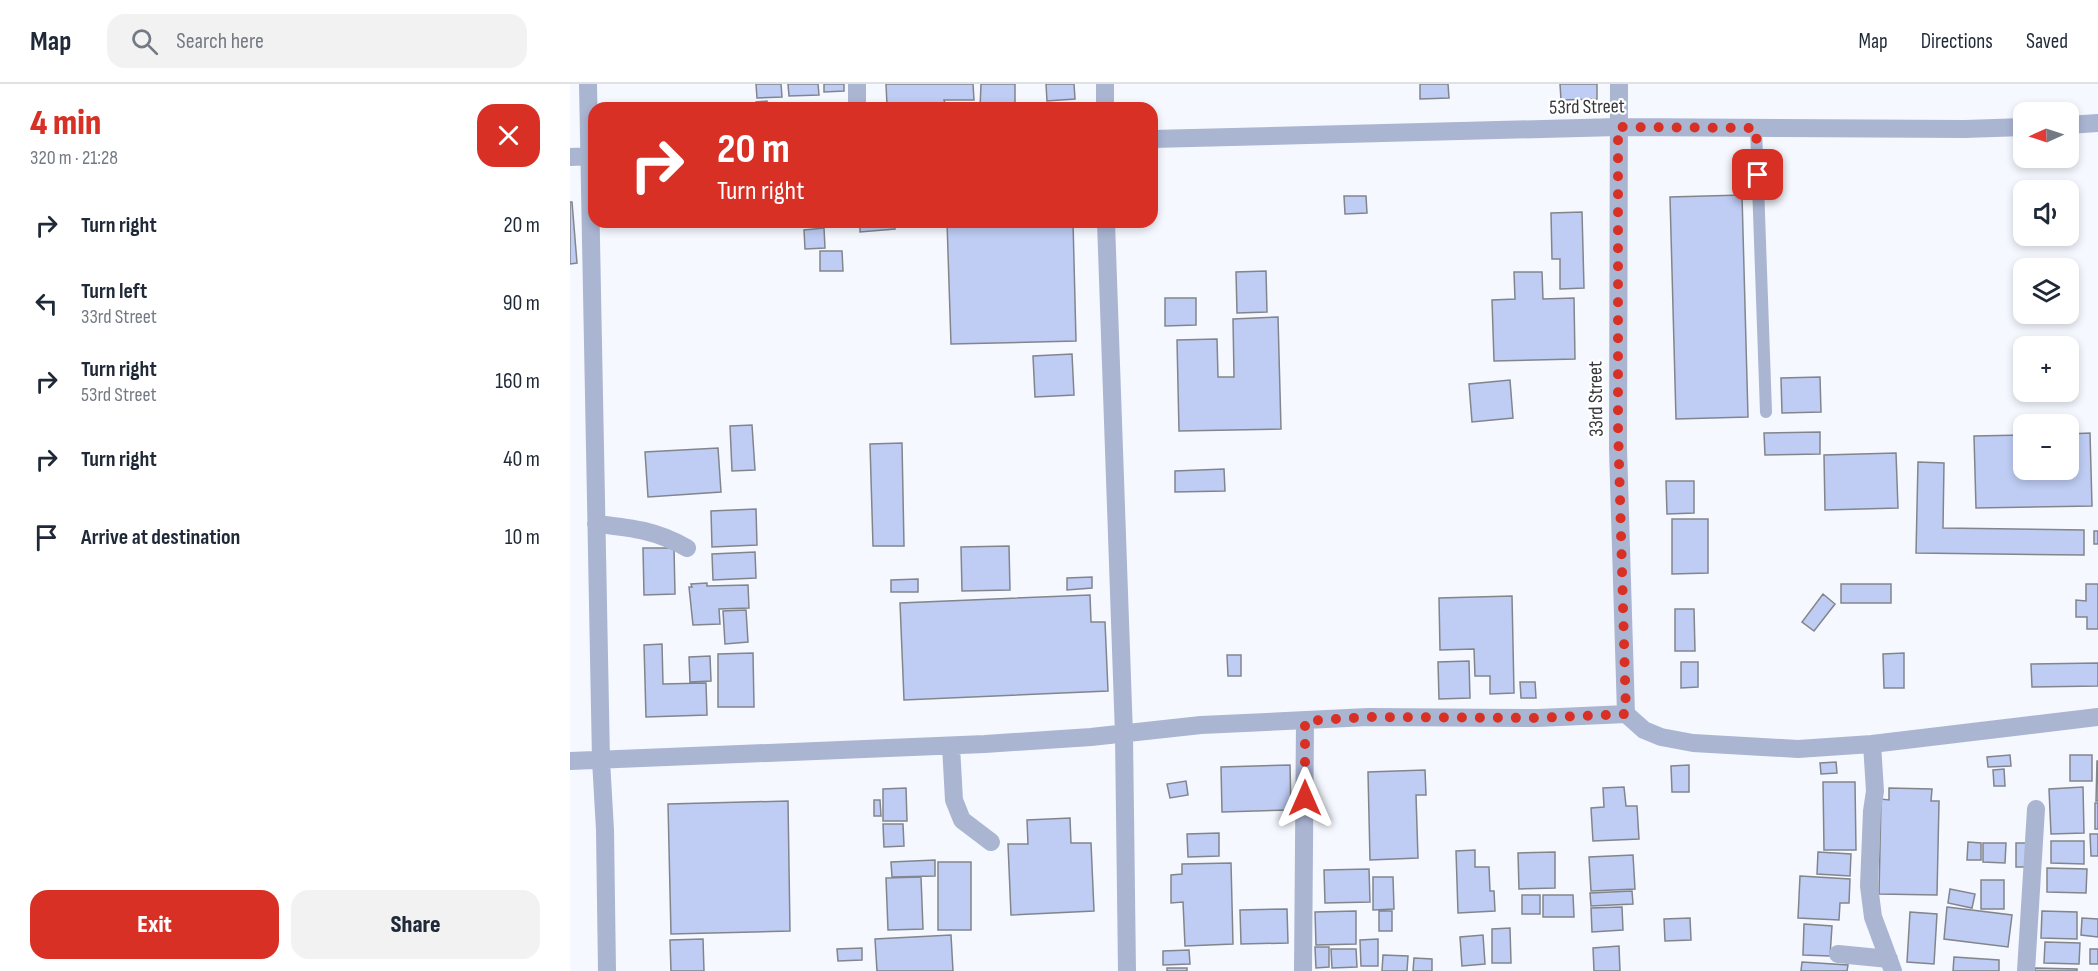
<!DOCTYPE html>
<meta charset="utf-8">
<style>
body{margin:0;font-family:"Sofia Sans Condensed",sans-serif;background:#f2f2f3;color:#1f2937;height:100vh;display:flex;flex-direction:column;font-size:22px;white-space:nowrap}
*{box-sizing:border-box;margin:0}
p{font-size:20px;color:#747a83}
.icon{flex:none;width:33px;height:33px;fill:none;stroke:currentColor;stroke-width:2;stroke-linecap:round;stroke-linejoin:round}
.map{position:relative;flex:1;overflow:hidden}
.drawer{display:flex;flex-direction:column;background:#fff;width:570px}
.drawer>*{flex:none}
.top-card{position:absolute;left:18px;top:18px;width:570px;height:126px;border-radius:18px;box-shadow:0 3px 9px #0003;background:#d93025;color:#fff;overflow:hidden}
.needle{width:39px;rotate:267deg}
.buttons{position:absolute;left:1443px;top:18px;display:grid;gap:12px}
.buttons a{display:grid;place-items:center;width:66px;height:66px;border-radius:12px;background:#fff;box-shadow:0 3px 9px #0003;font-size:30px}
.pin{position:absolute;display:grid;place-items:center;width:51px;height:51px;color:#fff;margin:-26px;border-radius:12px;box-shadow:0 3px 9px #0006}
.me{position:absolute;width:66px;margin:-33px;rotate:0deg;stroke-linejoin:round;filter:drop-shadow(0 0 4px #0008)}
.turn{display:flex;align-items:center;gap:21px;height:126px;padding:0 30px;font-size:27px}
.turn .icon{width:78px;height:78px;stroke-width:2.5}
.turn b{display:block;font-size:42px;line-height:51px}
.round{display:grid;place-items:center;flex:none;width:63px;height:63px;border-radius:18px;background:#f2f2f3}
.summary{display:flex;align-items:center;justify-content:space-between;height:102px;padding:0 30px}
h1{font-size:36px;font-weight:800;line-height:45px;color:#d93025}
.action{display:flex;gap:12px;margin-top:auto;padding:12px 30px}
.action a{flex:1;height:69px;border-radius:18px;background:#d93025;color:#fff;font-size:24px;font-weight:800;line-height:69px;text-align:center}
.action a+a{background:#f2f2f3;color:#1f2937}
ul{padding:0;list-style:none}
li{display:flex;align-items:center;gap:18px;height:78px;padding:0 30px}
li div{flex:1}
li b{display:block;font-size:22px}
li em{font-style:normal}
header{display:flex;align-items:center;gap:36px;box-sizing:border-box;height:84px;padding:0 30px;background:#fff;border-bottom:2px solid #e0e1e3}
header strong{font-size:28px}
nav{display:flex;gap:33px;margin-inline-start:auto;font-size:21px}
.search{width:420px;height:54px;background:#f2f2f3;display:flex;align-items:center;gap:15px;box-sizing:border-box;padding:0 21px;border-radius:18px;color:#747a83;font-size:22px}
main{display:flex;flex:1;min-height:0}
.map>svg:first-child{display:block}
.building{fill:#bfcdf4;stroke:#82858b;stroke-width:1.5}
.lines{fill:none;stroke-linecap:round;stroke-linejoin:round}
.lane{stroke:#aab5d2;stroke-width:12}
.street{stroke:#aab5d2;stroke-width:18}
.route{stroke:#d93025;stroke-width:10;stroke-dasharray:0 18}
.labels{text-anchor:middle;stroke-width:4.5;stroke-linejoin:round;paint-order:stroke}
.street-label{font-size:20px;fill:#36373a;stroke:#fff}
</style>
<header>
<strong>Map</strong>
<div class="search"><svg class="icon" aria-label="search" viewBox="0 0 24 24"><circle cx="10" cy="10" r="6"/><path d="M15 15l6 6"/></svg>Search here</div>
<nav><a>Map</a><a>Directions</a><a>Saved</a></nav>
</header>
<main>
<section class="drawer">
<div class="summary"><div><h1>4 min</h1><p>320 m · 21:28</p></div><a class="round" style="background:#d93025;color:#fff"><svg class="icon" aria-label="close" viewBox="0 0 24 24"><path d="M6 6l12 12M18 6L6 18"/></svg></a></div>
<ul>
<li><svg class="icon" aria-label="right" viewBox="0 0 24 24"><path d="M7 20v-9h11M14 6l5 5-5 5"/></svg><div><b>Turn right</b></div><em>20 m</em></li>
<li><svg class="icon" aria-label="left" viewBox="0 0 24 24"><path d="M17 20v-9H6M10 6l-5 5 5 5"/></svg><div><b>Turn left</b><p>33rd Street</p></div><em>90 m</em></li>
<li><svg class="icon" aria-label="right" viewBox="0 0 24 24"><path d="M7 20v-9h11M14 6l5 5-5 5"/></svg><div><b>Turn right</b><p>53rd Street</p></div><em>160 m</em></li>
<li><svg class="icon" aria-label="right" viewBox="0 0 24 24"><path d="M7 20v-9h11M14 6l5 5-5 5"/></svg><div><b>Turn right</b></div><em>40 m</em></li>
<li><svg class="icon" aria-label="arrive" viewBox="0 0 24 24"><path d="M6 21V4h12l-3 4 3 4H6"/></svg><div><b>Arrive at destination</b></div><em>10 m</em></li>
</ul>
<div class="action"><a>Exit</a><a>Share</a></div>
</section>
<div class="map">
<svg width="1528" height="887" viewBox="0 0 1528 887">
<rect width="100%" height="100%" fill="#f5f8ff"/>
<path class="building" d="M186 0H211L212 13 187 14Z
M218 0H248L249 11 219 12Z
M254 0H274V7L254 8Z
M316 0H403L404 16H374L375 19 317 21Z
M411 0H445V24H410Z
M476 0H504L505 15 477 17Z
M850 0H878L879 14 850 15Z
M990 0H1027V15L991 16Z
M197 17 198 24H186V18Z
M176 20H184V24H176Z
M1172 111 1178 333 1106 335 1100 113Z
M774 112H796L797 129 775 130Z
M0 118H2L7 179 0 180Z
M1012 128 1014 204 990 205V175H982L981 129Z
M290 138H324L325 145 290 148Z
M377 138H503L506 257 381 260Z
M254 144 255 164 235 165 234 146Z
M250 167H272L273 187H250Z
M696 187 697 228 667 229 666 188Z
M944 188H972L973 215 1004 214 1005 275 924 277 922 216 945 215Z
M595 214H626V241L595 242Z
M708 233 711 345 609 347 607 256 647 255 648 293H664L663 235Z
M502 270 504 311 465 313 463 272Z
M1250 293 1251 328 1212 329 1211 294Z
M940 296 943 334 902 338 899 300Z
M182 341 185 386 162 387 160 342Z
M1250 348V370L1195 371 1194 349Z
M1520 349 1522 422 1406 424 1404 352 1454 351V386H1498V350Z
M332 359 334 462H303L300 360Z
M148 364 151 408 78 413 75 368Z
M1326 369 1328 424 1255 426 1254 371Z
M1348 378 1374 379 1373 444 1514 446V471L1346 469Z
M654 385 655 407 605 408V387Z
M1096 397H1124V429L1097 430Z
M186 425 187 461 142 463 141 427Z
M1102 435H1138V489L1102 490Z
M1524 447H1528V460H1524Z
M439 462 440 506 392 507 391 463Z
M73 464H104L105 510 74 511Z
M185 468 186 494 143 496 142 470Z
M522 493V504L497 506V494Z
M348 495V508H321V496Z
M137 499V502L178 501 179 524 149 525 150 540 123 541 119 503H122L121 500Z
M1271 500H1321V519H1271Z
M1516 500H1528V545H1517V533H1506V516L1516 517Z
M1253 510 1265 520 1244 547 1232 538Z
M520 511 521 538H535L538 607 334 616 330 519Z
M942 512 944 609 920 610V592H905L904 565 870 566 869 514Z
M1105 525H1124L1125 567H1105Z
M176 526 178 558 155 560 153 527Z
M92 560 93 600 136 599 137 631 76 633 74 561Z
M183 569 184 623H148V570Z
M1334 569V604H1314L1313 570Z
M657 571H671V592H658Z
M140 572 141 597 120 598 119 573Z
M899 577 900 614 869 615 868 578Z
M1111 578H1128V603L1111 604Z
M1528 579V602L1462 603 1461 580Z
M950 598H965L966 614H951Z
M1440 671 1441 682 1418 683 1417 673Z
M1500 671H1522V697H1500Z
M1527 677H1528V717H1526Z
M1266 678 1267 689 1251 690 1250 679Z
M720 681 721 726 652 728 651 683Z
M1119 681V708H1102L1101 682Z
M1434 685 1435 702H1424L1423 686Z
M855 686 856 711H846L848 774 800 776 798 688Z
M616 697 618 711 600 714 597 700Z
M1253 698H1285L1286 766H1254Z
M1054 703 1056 722H1067L1069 755 1023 757 1021 724 1034 723 1033 704Z
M1513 703 1514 749 1481 750 1479 705Z
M336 704 337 737H313V705Z
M1319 704 1362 705 1361 717H1369L1367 811 1309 810 1311 715 1319 716Z
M304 716H310L311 732H304Z
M218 717 220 847 101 850 98 720Z
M1525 719H1528V745H1525Z
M500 734 501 759H521L524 827 441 831 438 760H458L457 736Z
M313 740H333L334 762 314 763Z
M649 749V772L618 773 617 750Z
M1520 750H1528V772H1521Z
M1481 757H1514V780L1481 779Z
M1398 758 1411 759V776H1397Z
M1413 759H1436L1435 779 1413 778Z
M1446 759H1458V783H1446Z
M905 766V783H919L920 807H924L925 827 888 829 886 767Z
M985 768V804L949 805 948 769Z
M1248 768 1281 770 1280 792 1247 790Z
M1063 771 1065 805 1021 807 1019 773Z
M365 776V792L322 793 321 778Z
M368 778H401V846H368Z
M661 779 663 860 615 862 613 818 601 819V791L612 790V780Z
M1477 784 1517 785 1516 809 1477 808Z
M799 785 800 818 755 819 754 786Z
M1230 792 1280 795 1279 819H1270L1269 836 1228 834Z
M351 793 353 845 318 846 316 794Z
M803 793H823L824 825 803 826Z
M1411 796H1434V825H1411Z
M1380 805 1405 810 1402 824 1378 819Z
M1062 807 1063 820 1021 822 1020 809Z
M952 811H970V830H952Z
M973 811H1003L1004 833H973Z
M1052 823 1053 846 1022 848 1021 824Z
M1377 823 1442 831 1438 863 1374 855Z
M717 825 718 859 671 860 670 826Z
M786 827V860L746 861 745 828Z
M809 827H822V847H809Z
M1472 827 1507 828V855L1471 854Z
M1340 828 1367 830 1364 880 1337 878Z
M1120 834 1121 856 1095 857 1094 835Z
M1512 834 1528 835V853L1511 851Z
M1234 840 1262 842 1260 872 1233 871Z
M940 844 941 879H922V845Z
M381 851 383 887H307L305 855Z
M913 851 915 880 892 882 890 853Z
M133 855 134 887H101L100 856Z
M808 855V882H791L790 856Z
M1475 858 1510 859 1509 880 1474 879Z
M1049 862 1050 887H1024L1023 864Z
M745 863H759V883L746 884Z
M292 864V876L268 877 267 865Z
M761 865H786L787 883 762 884Z
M1520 865H1528V880H1520Z
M619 866 620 880 593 881V867Z
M813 871 838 872 837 887H812Z
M1384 873 1429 876V887H1383Z
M844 874 862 875V887H843Z
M1232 878 1278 881 1277 887H1231Z
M597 884H617V887H597Z
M1465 884 1507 885V887H1465Z"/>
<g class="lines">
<path class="lane" d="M1186 44 1196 328"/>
<path class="street" d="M18 0 31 676 35 746 37 887
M287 0V24
M535 0V24
M1049 0 1048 364 1056 630
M1498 41 1528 39
M582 55 1048 43 1395 45 1454 43
M0 73 24 72
M536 138 554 651 557 887
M26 440C62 444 85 446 117 464
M1302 660 1528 633
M381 662 384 716 392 736 421 758
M0 677 415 660 521 653 631 641 675 639 798 633 968 634 1056 630 1074 646 1091 653 1123 659 1228 665 1302 660 1305 707 1302 727 1299 802 1303 833 1323 887
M1268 870 1319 875
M733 887 735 637
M1456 887 1466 725"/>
</g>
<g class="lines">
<path class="route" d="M735 714V637L798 633 968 634 1056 630 1048 342V43L1186 44 1188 91"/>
</g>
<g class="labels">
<g class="street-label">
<text transform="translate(1017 22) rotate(-1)" y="7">53rd Street</text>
<text transform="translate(1025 315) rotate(-91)" y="7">33rd Street</text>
</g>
</g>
</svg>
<div class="buttons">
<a><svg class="needle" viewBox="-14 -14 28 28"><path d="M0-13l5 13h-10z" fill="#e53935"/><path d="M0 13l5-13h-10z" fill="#747a83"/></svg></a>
<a><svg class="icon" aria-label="sound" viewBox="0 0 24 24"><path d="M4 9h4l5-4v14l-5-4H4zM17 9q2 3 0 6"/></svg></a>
<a><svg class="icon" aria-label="layers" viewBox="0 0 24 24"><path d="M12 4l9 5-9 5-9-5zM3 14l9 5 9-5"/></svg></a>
<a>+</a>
<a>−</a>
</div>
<div class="pin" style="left:1188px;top:91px;background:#d93025"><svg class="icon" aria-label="arrive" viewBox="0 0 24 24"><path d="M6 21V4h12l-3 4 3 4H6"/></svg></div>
<svg class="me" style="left:735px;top:714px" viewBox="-20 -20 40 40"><path d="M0-17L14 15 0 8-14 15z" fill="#d93025" stroke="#fff" stroke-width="4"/></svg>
<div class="top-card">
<div class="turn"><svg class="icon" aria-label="right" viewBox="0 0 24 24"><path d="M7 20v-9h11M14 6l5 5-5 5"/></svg><div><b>20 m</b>Turn right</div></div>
</div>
</div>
</main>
